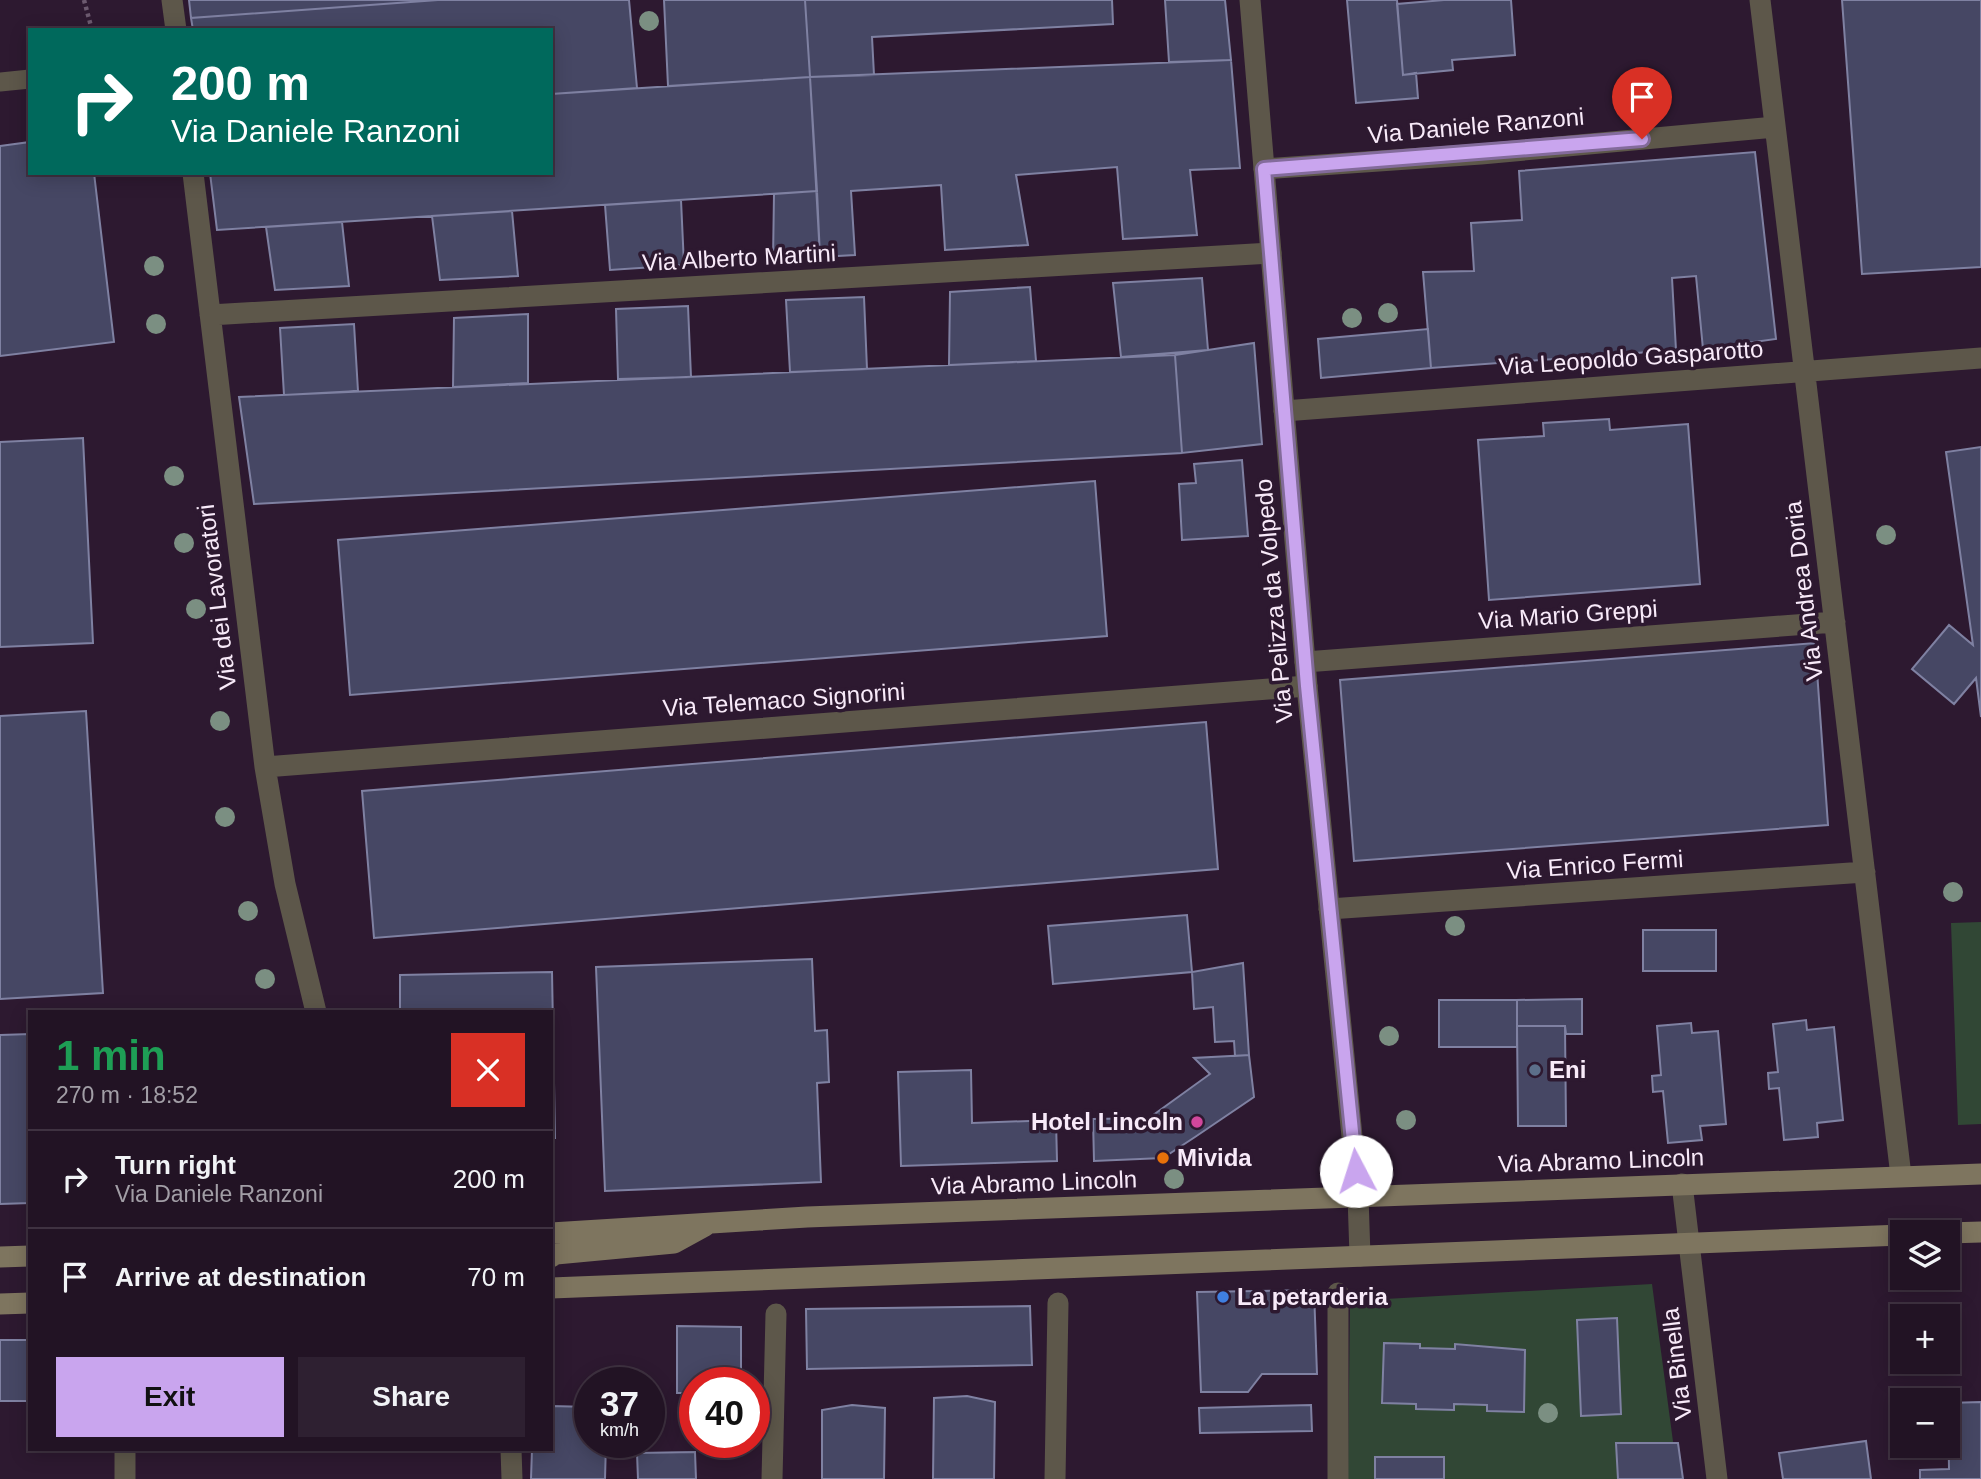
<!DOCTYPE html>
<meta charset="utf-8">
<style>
body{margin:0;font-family:Arial,sans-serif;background:#2e2031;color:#f1f3f6;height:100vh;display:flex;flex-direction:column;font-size:26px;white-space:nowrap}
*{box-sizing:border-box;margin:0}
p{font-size:23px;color:#a29ea6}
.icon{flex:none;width:38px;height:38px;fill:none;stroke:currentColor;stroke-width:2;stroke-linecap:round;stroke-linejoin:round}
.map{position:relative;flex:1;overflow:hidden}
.sheet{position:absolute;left:28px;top:1010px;width:525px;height:441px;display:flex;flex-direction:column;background:#221324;border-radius:0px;box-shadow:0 4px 18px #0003,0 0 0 2px #3f3241}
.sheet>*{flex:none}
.top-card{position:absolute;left:28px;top:28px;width:525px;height:147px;border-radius:0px;box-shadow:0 4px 18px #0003,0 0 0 2px #3f3241;background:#00695c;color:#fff;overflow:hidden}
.buttons{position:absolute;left:1890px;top:1220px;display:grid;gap:14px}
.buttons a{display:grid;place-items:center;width:70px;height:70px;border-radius:0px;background:#221324;box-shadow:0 4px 18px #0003,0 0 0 2px #3f3241;font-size:35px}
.speed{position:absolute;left:574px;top:1367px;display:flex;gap:14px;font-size:35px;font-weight:700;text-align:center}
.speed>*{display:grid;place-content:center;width:91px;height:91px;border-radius:50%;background:#221324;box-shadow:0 4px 18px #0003,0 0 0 2px #3f3241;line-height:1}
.speed small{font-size:18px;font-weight:400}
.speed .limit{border:10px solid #d22;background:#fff;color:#111}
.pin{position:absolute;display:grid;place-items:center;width:60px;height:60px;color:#fff;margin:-72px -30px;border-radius:50% 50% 50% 0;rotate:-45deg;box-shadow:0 0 7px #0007}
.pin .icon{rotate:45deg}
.me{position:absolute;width:77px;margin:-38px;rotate:355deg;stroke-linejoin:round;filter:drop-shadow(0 0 5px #0008)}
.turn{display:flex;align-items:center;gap:24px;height:147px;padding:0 28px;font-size:32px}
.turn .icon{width:91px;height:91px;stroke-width:2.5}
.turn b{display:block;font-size:49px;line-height:60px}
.round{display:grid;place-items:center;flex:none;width:74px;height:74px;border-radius:0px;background:#2e2031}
.overview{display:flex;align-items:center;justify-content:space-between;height:119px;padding:0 28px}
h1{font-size:42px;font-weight:700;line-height:52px;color:#1e9e55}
.primary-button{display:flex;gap:14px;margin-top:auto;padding:14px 28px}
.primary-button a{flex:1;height:80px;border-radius:0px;background:#c9a5ee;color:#111;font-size:28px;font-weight:700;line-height:80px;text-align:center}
.primary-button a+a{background:#2e2031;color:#f1f3f6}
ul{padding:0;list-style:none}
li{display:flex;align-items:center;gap:21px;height:98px;padding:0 28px;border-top:2px solid #3f3241}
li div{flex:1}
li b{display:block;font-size:26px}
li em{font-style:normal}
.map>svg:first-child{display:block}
.green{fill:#314735}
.building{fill:#464764;stroke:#7f81a2;stroke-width:2}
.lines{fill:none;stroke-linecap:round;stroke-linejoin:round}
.path{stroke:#6c5a6f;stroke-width:4.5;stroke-dasharray:3.5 3.5;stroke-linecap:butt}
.service{stroke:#5d574a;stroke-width:19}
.minor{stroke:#5d574a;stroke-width:21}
.tertiary{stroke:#5d574a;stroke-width:21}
.secondary{stroke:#7e755f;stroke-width:21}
.tree{fill:#7b8f82}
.route-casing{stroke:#836b9b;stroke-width:18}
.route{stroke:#c9a5ee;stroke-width:12}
.service-dot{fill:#5c6f8a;stroke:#2d1930;stroke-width:2.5}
.hotel-dot{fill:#d1479c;stroke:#2d1930;stroke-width:2.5}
.food-dot{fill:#e8710a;stroke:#2d1930;stroke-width:2.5}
.shop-dot{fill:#3f7fe0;stroke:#2d1930;stroke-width:2.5}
.labels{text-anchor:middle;stroke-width:7;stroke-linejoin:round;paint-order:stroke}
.street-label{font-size:24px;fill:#f8eaf9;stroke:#2d1930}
.poi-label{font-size:24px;font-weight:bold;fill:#f8eaf9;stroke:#2d1930;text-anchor:start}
</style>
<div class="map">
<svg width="1981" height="1479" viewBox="0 0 1981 1479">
<rect width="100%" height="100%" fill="#2d1930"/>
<path class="green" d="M1981 922V1124L1958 1125 1951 923Z
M1652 1284 1678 1479H1348L1350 1301Z"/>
<path class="building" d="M189 0H438L191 18Z
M438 0H629L637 88 551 94V30H193L191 18Z
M664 0H805L810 77 668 86Z
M805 0H1112L1113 24 872 37 874 75 810 77Z
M1165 0H1225L1231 60 1169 62Z
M1347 0H1397L1403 75 1416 73 1418 98 1356 103Z
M1444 0H1511L1515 55 1452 60 1453 70 1403 75 1397 4Z
M1842 0H1981V267L1862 274Z
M1231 60 1240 168 1190 170 1197 235 1123 239 1117 167 1016 175 1028 245 945 250 941 185 851 191 855 255 820 257 810 77Z
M810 77 817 191 217 230 210 173H551V94Z
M30 142V173H94L114 342 0 356V146Z
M1755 152 1776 339 1703 349 1696 276 1672 278 1676 350 1431 368 1423 272 1474 271 1471 223 1522 220 1519 171Z
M817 191 820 257 773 260 774 194Z
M681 200 684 265 610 270 605 205Z
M512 211 518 276 440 280 432 216Z
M342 222 349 286 275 290 266 227Z
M1202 278 1208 350 1121 357 1113 283Z
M1030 287 1036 361 949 365 950 292Z
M864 297 867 369 790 372 786 300Z
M688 306 691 377 618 379 616 309Z
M528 314V383L453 387 454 318Z
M354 324 358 391 284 395 280 328Z
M1428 329 1431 368 1321 378 1318 339Z
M1254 343 1262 444 1182 453 1175 355Z
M1175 355 1182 453 254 504 239 397Z
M1609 419 1610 430 1688 424 1700 584 1489 600 1478 440 1544 436 1543 423Z
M83 438 93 643 0 647V442Z
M1981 447V717L1976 678 1954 704 1912 669 1949 625 1973 645 1946 452Z
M1242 460 1248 536 1182 540 1179 484 1196 483 1194 464Z
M1095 481 1107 636 350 695 338 540Z
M1815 643 1828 825 1354 861 1340 680Z
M86 711 103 993 0 999V716Z
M1206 722 1218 869 374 938 362 791Z
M1187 915 1192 972 1053 984 1048 926Z
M1643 930H1716V971H1643Z
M812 959 815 1031 827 1030 829 1082 817 1083 821 1182 605 1191 596 967Z
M1243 963 1249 1055 1235 1056 1234 1041 1215 1042 1213 1007 1194 1009 1192 972Z
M552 972 555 1138H551V1012H400V975Z
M1582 999V1034H1566L1565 1026H1517V1000Z
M1439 1000H1517V1047H1439Z
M1806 1020 1807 1030 1834 1027 1843 1120 1817 1123 1818 1137 1784 1140 1779 1088 1769 1089 1768 1073 1778 1072 1773 1024Z
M1691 1023 1692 1033 1718 1031 1726 1124 1700 1126 1702 1140 1668 1143 1663 1091 1653 1092 1652 1076 1661 1075 1657 1026Z
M1517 1026H1565L1566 1126H1518Z
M30 1034V1203L0 1204V1035Z
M1249 1055 1254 1097 1195 1137 1163 1158 1094 1161 1093 1119 1149 1118 1210 1074 1194 1058Z
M971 1070 972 1123 1056 1120 1057 1161 901 1166 898 1072Z
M1314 1290 1317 1374H1262L1248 1392H1201L1197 1292Z
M1030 1306 1032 1365 807 1369 806 1309Z
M1617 1318 1621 1414 1581 1416 1577 1320Z
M677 1326 741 1327V1382H695V1393H677Z
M0 1340H30V1401H0Z
M1384 1343 1420 1344V1348L1455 1349V1344L1525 1350 1524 1412 1487 1411V1405L1454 1404V1410L1416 1409V1404L1382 1403Z
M967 1396 995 1402 994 1479H933L934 1398Z
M1981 1402V1479H1920V1470L1949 1469 1948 1403Z
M852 1405 885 1408 884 1479H822V1410Z
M1311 1405 1312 1431 1200 1433 1199 1408Z
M551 1406 590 1407V1442H606L605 1479H531L532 1449H551Z
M1866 1441 1871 1479H1783L1779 1453Z
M1616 1443H1678L1683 1479H1618Z
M695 1452 696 1479H638L637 1453Z
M1375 1457H1444V1479H1375Z"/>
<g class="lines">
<path class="path" d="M84 0 92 30"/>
<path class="service" d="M0 82 30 79"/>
<path class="minor" d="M172 0 176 30
M1760 0 1901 1176
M1264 169 1481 154 1775 127
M193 173 265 767 285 884 316 1012
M210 315 1271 253
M1284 411 1981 358
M1305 662 1835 622
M265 767 1307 686
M1329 909 1865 872
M1682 1184 1717 1479
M125 1449V1479
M511 1449 512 1479
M772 1479 776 1314
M1055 1479 1058 1303
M1338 1479V1293"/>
<path class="tertiary" d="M1250 0 1307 686 1358 1196 1360 1256"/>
<path class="secondary" d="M551 1233 807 1217 1981 1174
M1948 1233 1981 1232
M0 1257 30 1256
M551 1257 556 1254 674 1243 705 1226
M551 1288 1902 1235
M0 1304 30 1303"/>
</g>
<g class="tree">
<circle cx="649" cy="21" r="10"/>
<circle cx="154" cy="266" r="10"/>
<circle cx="1388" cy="313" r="10"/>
<circle cx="1352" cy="318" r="10"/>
<circle cx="156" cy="324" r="10"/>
<circle cx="174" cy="476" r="10"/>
<circle cx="1886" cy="535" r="10"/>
<circle cx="184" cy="543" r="10"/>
<circle cx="196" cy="609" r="10"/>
<circle cx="220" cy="721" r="10"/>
<circle cx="225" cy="817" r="10"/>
<circle cx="1953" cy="892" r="10"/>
<circle cx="248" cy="911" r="10"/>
<circle cx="1455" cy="926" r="10"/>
<circle cx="265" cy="979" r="10"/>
<circle cx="1389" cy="1036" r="10"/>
<circle cx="1406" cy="1120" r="10"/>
<circle cx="1174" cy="1179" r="10"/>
<circle cx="1548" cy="1413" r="10"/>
</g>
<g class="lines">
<defs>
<path id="route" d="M1356 1171 1307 686 1264 169 1642 139"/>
</defs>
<use href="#route" class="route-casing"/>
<use href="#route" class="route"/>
</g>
<circle class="service-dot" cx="1535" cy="1070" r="7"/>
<circle class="hotel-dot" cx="1197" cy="1122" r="7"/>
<circle class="food-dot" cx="1163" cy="1158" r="7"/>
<circle class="shop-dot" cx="1223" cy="1297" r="7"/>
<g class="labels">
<g class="street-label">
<text transform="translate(1476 126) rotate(-5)" y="8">Via Daniele Ranzoni</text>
<text transform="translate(739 258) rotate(-3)" y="8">Via Alberto Martini</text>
<text transform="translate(1631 358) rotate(-4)" y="8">Via Leopoldo Gasparotto</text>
<text transform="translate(1804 591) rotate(-97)" y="8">Via Andrea Doria</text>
<text transform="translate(217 597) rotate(-97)" y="8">Via dei Lavoratori</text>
<text transform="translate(1274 601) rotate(-95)" y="8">Via Pelizza da Volpedo</text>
<text transform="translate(1568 615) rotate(-4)" y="8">Via Mario Greppi</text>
<text transform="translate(784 700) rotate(-4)" y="8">Via Telemaco Signorini</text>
<text transform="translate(1595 865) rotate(-4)" y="8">Via Enrico Fermi</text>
<text transform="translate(1601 1161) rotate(-2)" y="8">Via Abramo Lincoln</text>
<text transform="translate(1034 1183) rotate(-2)" y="8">Via Abramo Lincoln</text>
<text transform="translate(1677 1364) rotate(-97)" y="8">Via Binella</text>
</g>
<g class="poi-label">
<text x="1549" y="1078">Eni</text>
<text x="1183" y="1130" text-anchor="end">Hotel Lincoln</text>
<text x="1177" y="1166">Mivida</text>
<text x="1237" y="1305">La petarderia</text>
</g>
</g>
</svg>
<div class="buttons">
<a><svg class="icon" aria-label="layers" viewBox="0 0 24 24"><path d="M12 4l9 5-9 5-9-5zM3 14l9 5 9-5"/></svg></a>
<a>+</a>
<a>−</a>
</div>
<div class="speed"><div>37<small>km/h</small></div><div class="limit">40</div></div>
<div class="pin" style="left:1642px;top:139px;background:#d93025"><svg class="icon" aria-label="arrive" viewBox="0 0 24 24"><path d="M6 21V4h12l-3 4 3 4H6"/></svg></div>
<svg class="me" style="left:1356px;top:1171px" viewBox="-20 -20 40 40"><circle r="19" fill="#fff"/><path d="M0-13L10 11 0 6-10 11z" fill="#c9a5ee"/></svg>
<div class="top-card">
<div class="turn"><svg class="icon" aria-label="right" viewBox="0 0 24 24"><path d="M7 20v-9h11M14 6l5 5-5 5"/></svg><div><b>200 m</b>Via Daniele Ranzoni</div></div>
</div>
<section class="sheet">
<div class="overview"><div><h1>1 min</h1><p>270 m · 18:52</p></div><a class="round" style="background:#d93025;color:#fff"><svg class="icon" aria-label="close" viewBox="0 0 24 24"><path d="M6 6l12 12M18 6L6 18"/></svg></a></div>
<ul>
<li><svg class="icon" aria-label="right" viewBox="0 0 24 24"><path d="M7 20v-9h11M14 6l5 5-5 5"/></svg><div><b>Turn right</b><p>Via Daniele Ranzoni</p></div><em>200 m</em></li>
<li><svg class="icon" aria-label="arrive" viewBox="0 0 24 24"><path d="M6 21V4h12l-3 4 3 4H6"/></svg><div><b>Arrive at destination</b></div><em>70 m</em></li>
</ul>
<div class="primary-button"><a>Exit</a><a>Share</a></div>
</section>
</div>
